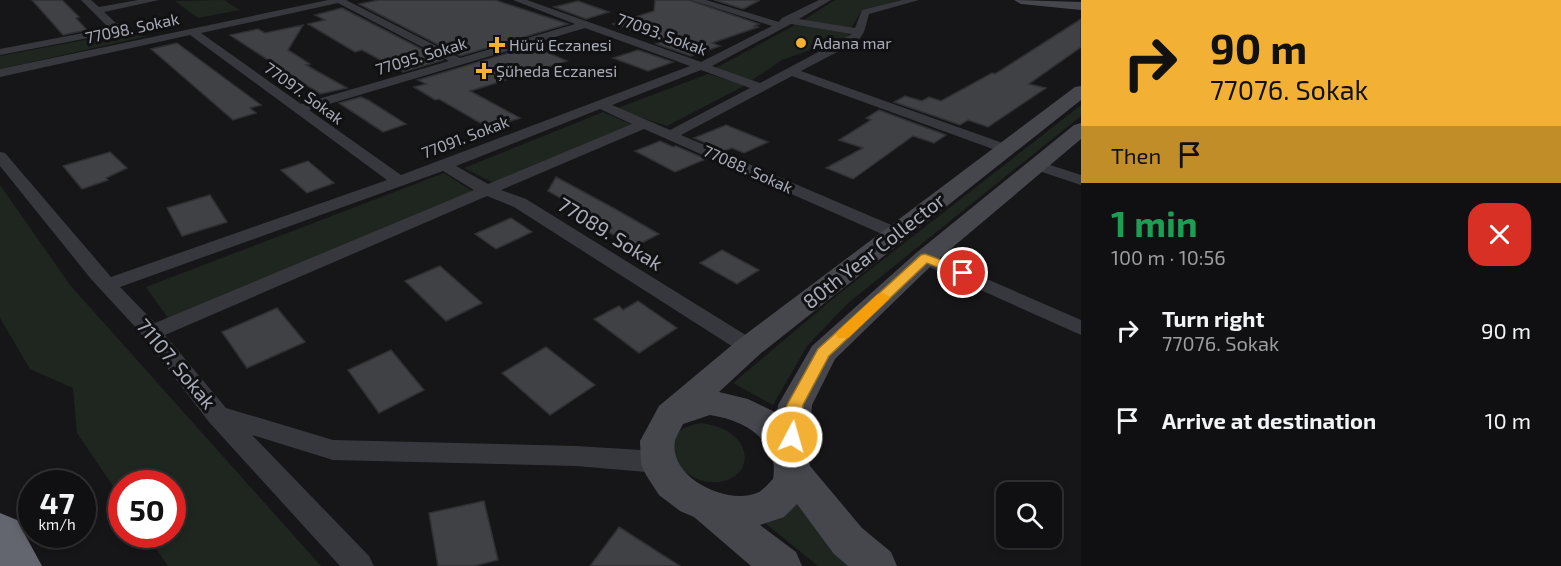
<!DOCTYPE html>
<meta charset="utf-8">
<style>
body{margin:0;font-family:"Exo 2",sans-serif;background:#1e1e20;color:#f1f3f6;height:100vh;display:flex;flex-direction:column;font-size:22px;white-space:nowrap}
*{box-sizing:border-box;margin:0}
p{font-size:20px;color:#9c9d9f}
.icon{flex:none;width:33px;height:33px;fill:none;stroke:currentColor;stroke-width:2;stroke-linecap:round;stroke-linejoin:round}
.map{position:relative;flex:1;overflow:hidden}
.side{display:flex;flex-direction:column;background:#101012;width:480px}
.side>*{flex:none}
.banner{background:#f2b134;color:#111;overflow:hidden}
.controls{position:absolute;left:996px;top:482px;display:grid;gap:12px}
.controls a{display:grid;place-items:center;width:66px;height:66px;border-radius:12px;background:#101012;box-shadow:0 3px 9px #0003,0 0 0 2px #303032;font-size:30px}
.speed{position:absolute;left:18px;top:470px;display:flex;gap:12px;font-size:30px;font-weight:700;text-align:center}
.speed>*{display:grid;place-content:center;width:78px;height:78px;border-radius:50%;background:#101012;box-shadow:0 3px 9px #0003,0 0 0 2px #303032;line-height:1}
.speed small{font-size:15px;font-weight:400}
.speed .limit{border:9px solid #d22;background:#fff;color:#111}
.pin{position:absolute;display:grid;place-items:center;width:51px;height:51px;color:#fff;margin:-26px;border:3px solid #fff;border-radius:50%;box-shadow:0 2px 6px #0007}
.me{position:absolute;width:66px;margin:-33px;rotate:6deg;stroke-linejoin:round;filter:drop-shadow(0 0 4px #0008)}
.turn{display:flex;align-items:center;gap:21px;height:126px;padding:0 30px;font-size:27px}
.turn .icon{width:78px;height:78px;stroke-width:2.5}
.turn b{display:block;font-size:42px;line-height:51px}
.then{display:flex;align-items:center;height:57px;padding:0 30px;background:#0003;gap:12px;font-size:22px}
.round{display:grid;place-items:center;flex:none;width:63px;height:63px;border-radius:18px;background:#1e1e20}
.summary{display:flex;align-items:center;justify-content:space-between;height:102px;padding:0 30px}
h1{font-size:36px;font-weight:700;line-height:45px;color:#1e9e55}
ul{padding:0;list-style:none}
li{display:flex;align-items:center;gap:18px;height:90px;padding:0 30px}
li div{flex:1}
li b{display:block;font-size:22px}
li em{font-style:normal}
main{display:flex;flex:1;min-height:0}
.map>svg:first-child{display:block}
.green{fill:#1e261f}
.building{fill:#404145;stroke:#303034;stroke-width:1.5}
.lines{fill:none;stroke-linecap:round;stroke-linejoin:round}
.street{fill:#37383d;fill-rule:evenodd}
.secondary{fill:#45474d;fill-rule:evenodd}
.highway{fill:#63666e;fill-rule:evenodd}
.route{fill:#f2b134;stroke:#9d7322;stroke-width:1.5}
.slow{fill:#f59e0b}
.poi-dot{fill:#f2b134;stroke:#111113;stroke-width:2}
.labels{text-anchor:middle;stroke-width:6;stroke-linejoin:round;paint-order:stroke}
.far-street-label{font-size:16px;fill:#a8adb8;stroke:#111113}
.far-poi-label{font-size:16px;fill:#a8adb8;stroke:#111113;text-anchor:start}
.street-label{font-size:20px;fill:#a8adb8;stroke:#111113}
</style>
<main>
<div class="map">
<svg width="1081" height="566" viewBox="0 0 1081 566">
<rect width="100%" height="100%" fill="#161618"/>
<path class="green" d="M224 0 240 10 198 18 175 1Z
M835 0H900L862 10 851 28 802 21Z
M795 25 851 33 847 37 782 60 752 80 714 69Z
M116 34 148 36 0 69V56Z
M708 74 746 85 667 126 615 109Z
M1081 105V116L847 304 807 346 773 405 733 383 834 298Z
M603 112 633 125 494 183 464 168Z
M444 173 474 192 168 318 146 287Z
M0 185 70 285 321 566H168L146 534H172V483H122L121 498 77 433 73 388 30 369 0 318Z
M701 423C714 425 726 428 735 437 750 451 748 473 727 480 685 495 642 432 701 423Z
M796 498 858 566H818L759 518Z"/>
<path class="building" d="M32 0H62L79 17 76 18 87 30 63 35Z
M379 0H495L568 24 460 56 359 4Z
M655 0H689L759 24 754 26 758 27 712 43 720 46 691 56 656 44 664 41 613 24 654 11Z
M714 0H760L743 9Z
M578 1 609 12 586 19 554 7Z
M342 8 443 60 403 72 362 50 355 52 308 24 325 20 315 15Z
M1081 19V47L1029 84 1046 88 988 127 968 120 960 125 894 102 905 96 922 101 929 97 941 101 992 73 995 74Z
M303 25 288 50 310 64 306 65 347 88 320 94 230 35 258 29 265 33Z
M177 43 261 105 250 108 256 113 233 120 151 49Z
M532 46 567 61 470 91 520 118 489 128 439 99 435 100 414 87 426 84 418 80Z
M638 50 673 62 648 71 613 58Z
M361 97 368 100 406 124 383 132 339 103Z
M879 110 946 135 934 143 913 136 853 179 826 168 863 148 839 140 871 120 866 118Z
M726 125 768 142 744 153 732 148 724 151 694 138Z
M660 141 673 147 676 146 706 159 675 172 635 151Z
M110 152 127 168 106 178 108 180 82 189 63 166Z
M308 161 334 183 307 193 281 170Z
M556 177 617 210 659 234 634 247 607 231 612 228 548 191Z
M210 195 227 222 182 236 167 208Z
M511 218 532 232 496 249 475 234Z
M722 250 759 270 737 284 700 263Z
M440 266 482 303 446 321 405 281Z
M638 301 677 328 639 353 594 319 619 306 623 310Z
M277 308 305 342 247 368 222 332Z
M546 347 595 385 550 415 502 373Z
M391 350 424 390 379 413 348 370Z
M484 501 498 560 474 566H438L429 513Z
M619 527 680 566H590Z"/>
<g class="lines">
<path class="street" d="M81 0H91L99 7 138 0H159L104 12 116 23 130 26V30L0 55V49L109 28Z
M328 0H346L460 58 575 24 513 0H527L701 62 772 26 691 0H706L779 22 782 18 819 0H831L799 19 855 28 862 10 902 0H919L869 14 864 32 858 41 801 71 1011 146 1013 149 1011 152H1001L792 76 681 135 903 230 906 234 903 238H891L644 129 501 190 526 199 757 342 760 347 757 352 749 354 741 352 514 207 487 196 165 335 226 408 333 440 576 446 658 451 667 455 671 462 667 469 658 473 576 466 333 460 252 435 369 556 374 566H340L209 422 138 330 91 279 0 166V152L5 153 111 277 387 180 190 35 0 77V69ZM338 3 449 61 301 104 201 33ZM791 24 852 34 760 83 712 66ZM585 28 690 66 401 175 309 110ZM701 70 750 88 670 130 612 105ZM600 109 632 124 488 184 456 166ZM443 171 474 190 155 323 120 287Z
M1038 161 1081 175V185L1033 169 1030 166Z
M925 252 1081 320V335L918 262 916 258 918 254Z"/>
<path class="secondary" d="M1014 0 1081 2V10L1021 4Z
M1081 86V100L760 354 719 392 748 399 777 413 778 405 812 346 916 253 1074 125 1081 123V139L934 263 835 359 812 405 808 454 810 466 862 528 891 552 897 566H848L834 554 797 504 784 517 760 525 796 552 802 566H751L694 517 680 511 659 495 646 475 641 464 640 441 659 406 738 340 1075 87ZM710 415C744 420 780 440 773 479 769 483 764 489 759 492 729 507 668 478 675 441 676 436 681 429 683 424Z"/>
<path class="highway" d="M0 513 17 520 42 566H0Z"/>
</g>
<path class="route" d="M925 254 968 270 970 273 963 277 927 263 829 356 803 405 800 437 798 442 792 444 786 442 783 437 787 405 818 349 921 255Z"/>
<path class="slow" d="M883 293 890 297 888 300 848 338H838L836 334 838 331 878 294Z"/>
<g class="poi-dot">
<circle cx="801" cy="43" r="6"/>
<path d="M494 36h6v6h6v6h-6v6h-6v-6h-6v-6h6z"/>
<path d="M481 62h6v6h6v6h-6v6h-6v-6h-6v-6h6z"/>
</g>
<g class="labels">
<g class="far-street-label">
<text transform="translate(132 28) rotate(-12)" y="6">77098. Sokak</text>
<text transform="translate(662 34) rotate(20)" y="6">77093. Sokak</text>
<text transform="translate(421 56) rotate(-17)" y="6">77095. Sokak</text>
<text transform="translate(304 93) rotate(36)" y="6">77097. Sokak</text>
<text transform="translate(465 137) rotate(-21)" y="6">77091. Sokak</text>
<text transform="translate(748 169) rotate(24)" y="6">77088. Sokak</text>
</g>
<g class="far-poi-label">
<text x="813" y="49">Adana mar</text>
<text x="509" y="51">Hürü Eczanesi</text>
<text x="496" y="77">Şüheda Eczanesi</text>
</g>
<g class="street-label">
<text transform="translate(610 234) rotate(32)" y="7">77089. Sokak</text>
<text transform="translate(874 251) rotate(-38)" y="7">80th Year Collector</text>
<text transform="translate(176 364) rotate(50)" y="7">71107. Sokak</text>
</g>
</g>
</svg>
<div class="controls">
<a><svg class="icon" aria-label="search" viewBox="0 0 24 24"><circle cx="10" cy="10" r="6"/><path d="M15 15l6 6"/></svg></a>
</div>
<div class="speed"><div>47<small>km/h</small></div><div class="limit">50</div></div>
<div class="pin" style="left:963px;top:273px;background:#d93025"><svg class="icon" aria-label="arrive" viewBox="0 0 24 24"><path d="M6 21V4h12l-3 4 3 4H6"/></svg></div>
<svg class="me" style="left:792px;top:437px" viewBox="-20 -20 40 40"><circle r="17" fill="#f2b134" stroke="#fff" stroke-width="3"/><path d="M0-11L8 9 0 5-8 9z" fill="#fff"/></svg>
</div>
<section class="side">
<div class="banner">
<div class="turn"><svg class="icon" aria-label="right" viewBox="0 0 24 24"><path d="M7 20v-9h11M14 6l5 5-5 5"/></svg><div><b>90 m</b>77076. Sokak</div></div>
<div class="then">Then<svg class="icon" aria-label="arrive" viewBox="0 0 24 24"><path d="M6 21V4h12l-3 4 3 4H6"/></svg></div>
</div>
<div class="summary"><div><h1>1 min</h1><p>100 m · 10:56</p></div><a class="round" style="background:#d93025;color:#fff"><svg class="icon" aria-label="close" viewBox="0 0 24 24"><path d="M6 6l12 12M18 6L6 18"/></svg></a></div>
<ul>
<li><svg class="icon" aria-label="right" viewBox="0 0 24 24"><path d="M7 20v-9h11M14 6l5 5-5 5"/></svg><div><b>Turn right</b><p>77076. Sokak</p></div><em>90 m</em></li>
<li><svg class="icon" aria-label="arrive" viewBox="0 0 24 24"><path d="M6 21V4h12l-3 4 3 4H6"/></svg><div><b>Arrive at destination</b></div><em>10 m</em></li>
</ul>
</section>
</main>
